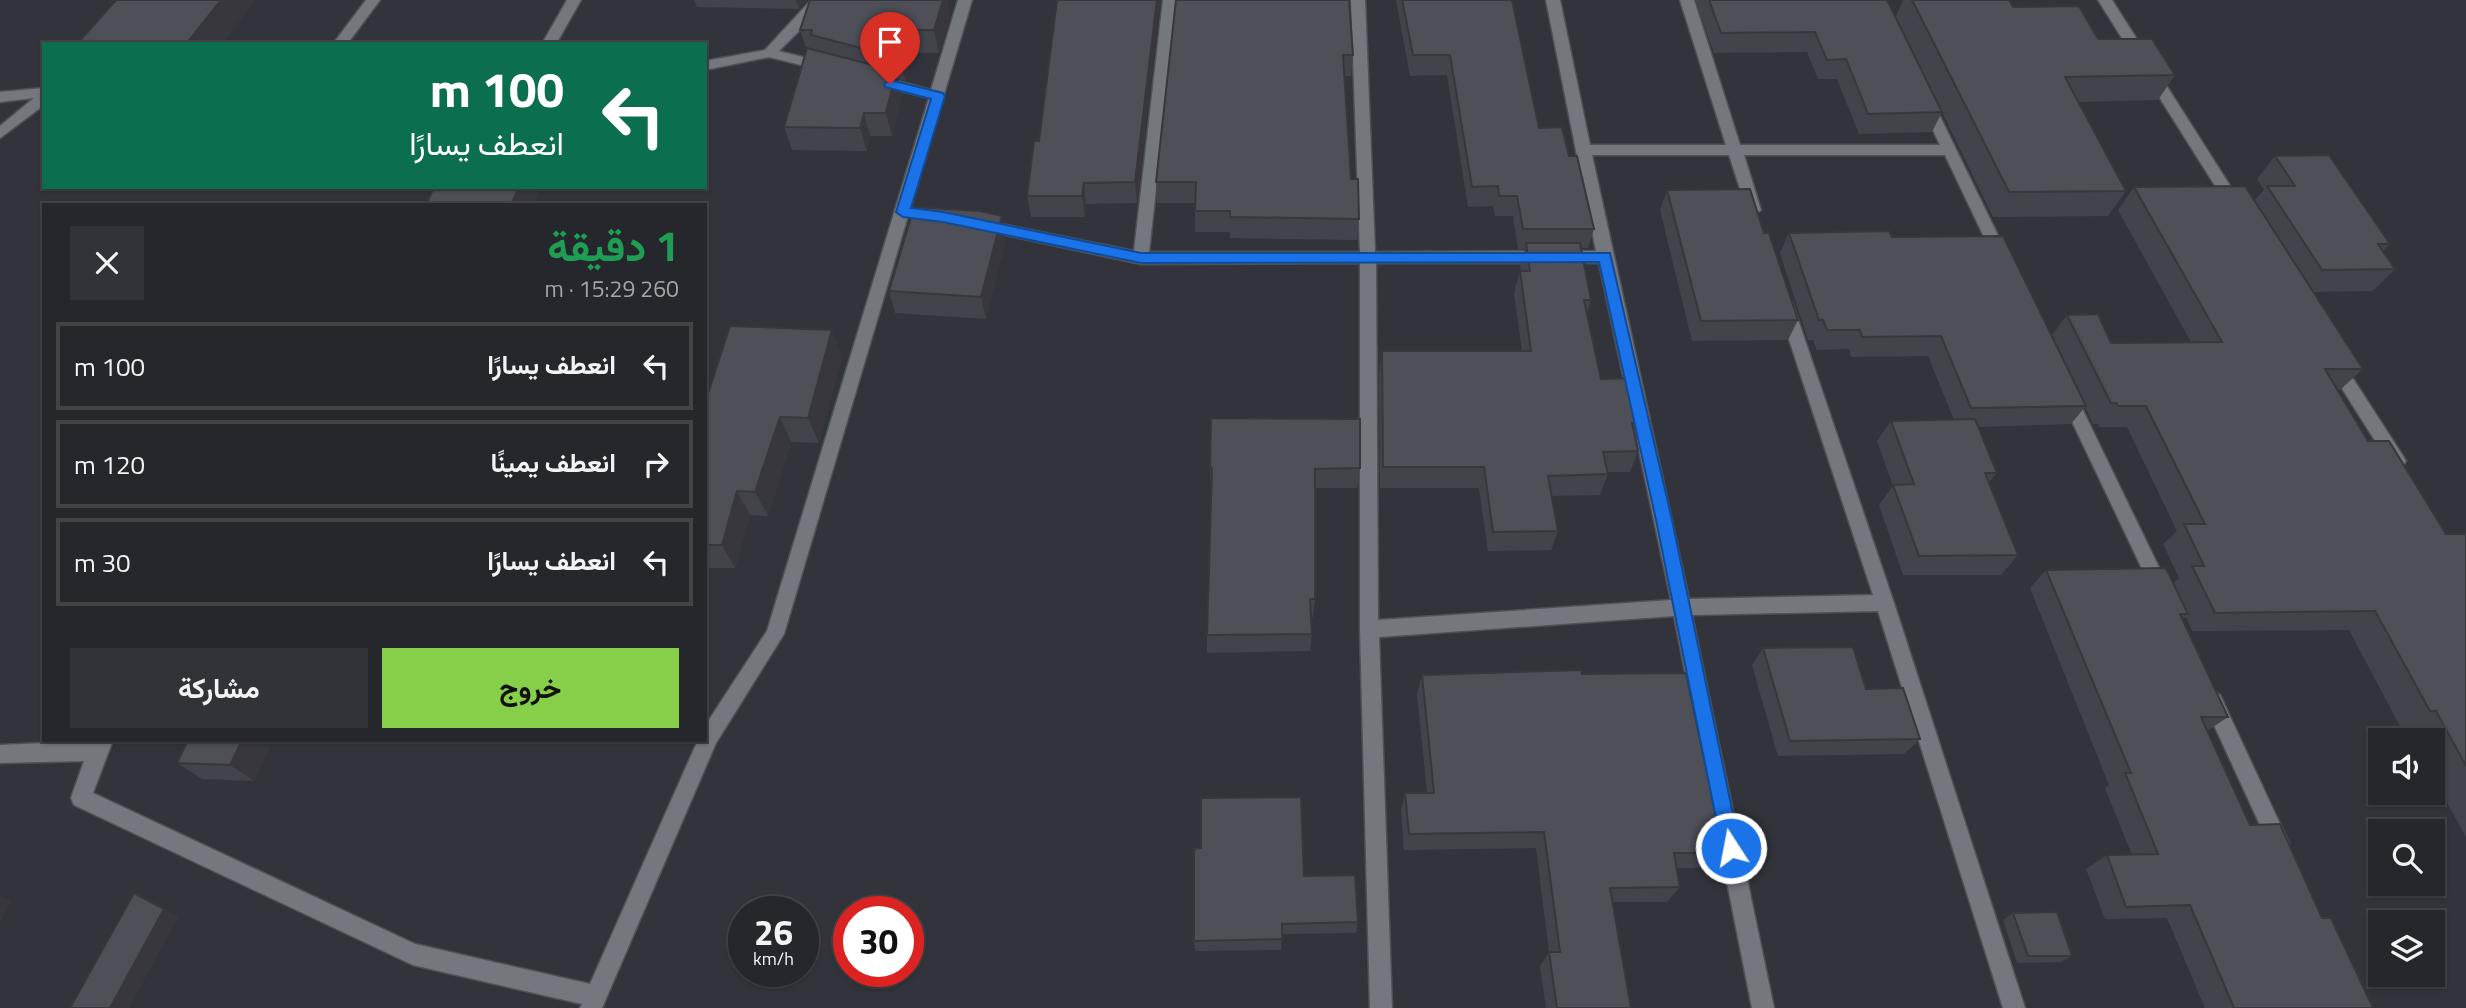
<!DOCTYPE html>
<html lang="ar">
<meta charset="utf-8">
<style>
body{margin:0;font-family:"Titillium Web",Vazirmatn,sans-serif;background:#323338;color:#f1f3f6;direction:rtl;height:100vh;display:flex;flex-direction:column;font-size:26px;white-space:nowrap}
*{box-sizing:border-box;margin:0}
p{font-size:23px;color:#a4a5a9}
.icon{flex:none;width:38px;height:38px;fill:none;stroke:currentColor;stroke-width:2;stroke-linecap:round;stroke-linejoin:round}
.map{position:relative;flex:1;overflow:hidden;direction:ltr}
.side{position:absolute;left:42px;top:203px;width:665px;height:539px;display:flex;flex-direction:column;background:#26272c;border-radius:0px;box-shadow:0 2px 5px #0004,0 0 0 2px #424448;direction:rtl}
.side>*{flex:none}
.banner{position:absolute;left:42px;top:42px;width:665px;height:147px;border-radius:0px;box-shadow:0 2px 5px #0004,0 0 0 2px #424448;direction:rtl;background:#0b6e4f;color:#fff;overflow:hidden}
.controls{position:absolute;left:2368px;top:728px;display:grid;gap:14px}
.controls a{display:grid;place-items:center;width:77px;height:77px;border-radius:0px;background:#26272c;box-shadow:0 2px 5px #0004,0 0 0 2px #424448;font-size:35px}
.speed{position:absolute;left:728px;top:896px;display:flex;gap:14px;font-size:35px;font-weight:700;text-align:center}
.speed>*{display:grid;place-content:center;width:91px;height:91px;border-radius:50%;background:#26272c;box-shadow:0 2px 5px #0004,0 0 0 2px #424448;line-height:1}
.speed small{font-size:18px;font-weight:400}
.speed .limit{border:10px solid #d22;background:#fff;color:#111}
.pin{position:absolute;display:grid;place-items:center;width:60px;height:60px;color:#fff;margin:-72px -30px;border-radius:50% 50% 50% 0;rotate:-45deg;box-shadow:0 0 7px #0007}
.pin .icon{rotate:45deg}
.me{position:absolute;width:77px;margin:-38px;rotate:349deg;stroke-linejoin:round;filter:drop-shadow(0 0 5px #0008)}
.turn{display:flex;align-items:center;gap:24px;height:147px;padding:0 28px;font-size:32px}
.turn .icon{width:91px;height:91px;stroke-width:2.5}
.turn b{display:block;font-size:49px;line-height:60px}
.round{display:grid;place-items:center;flex:none;width:74px;height:74px;border-radius:0px;background:#323338}
.overview{display:flex;align-items:center;justify-content:space-between;height:119px;padding:0 28px}
h1{font-size:42px;font-weight:700;line-height:52px;color:#1e9e55}
.button{display:flex;gap:14px;margin-top:auto;padding:14px 28px}
.button a{flex:1;height:80px;border-radius:0px;background:#88cf49;color:#111;font-size:28px;font-weight:700;line-height:80px;text-align:center}
.button a+a{background:#323338;color:#f1f3f6}
ul{padding:0;list-style:none}
li{display:flex;align-items:center;gap:21px;height:88px;margin:0 14px 10px;padding:0 14px;border:4px solid #424448;border-radius:0px}
li div{flex:1}
li b{display:block;font-size:26px}
li em{font-style:normal}
.map>svg:first-child{display:block}
.lines{fill:none;stroke-linecap:round;stroke-linejoin:round}
.minor-casing{stroke:#4f5156;stroke-width:3}
.minor{fill:#75777f;fill-rule:evenodd}
.wall{fill:#43444b}
.shaded-wall{fill:#37373d}
.building{fill:#4e4f57;stroke:#37373d;stroke-width:2}
.route{fill:#1a73e8;stroke:#114b97;stroke-width:2}
</style>
<div class="map">
<svg width="2466" height="1008" viewBox="0 0 2466 1008">
<rect width="100%" height="100%" fill="#33343b"/>
<g class="lines">
<defs>
<path id="minor" d="M366 0H380L347 44H333Z
M567 0H581L556 44H542Z
M811 0H825L821 9 779 51 830 64V70L825 71 769 57 705 70V61L765 50Z
M958 0H972L784 634 716 743 602 1008H580L582 1004 413 965 74 805 71 798 84 761 0 763V745L113 740 93 793 415 944 590 984 698 740H705V726L767 631 929 98 874 84 872 81 879 76 931 90Z
M1163 0H1177L1149 252H1360L1351 0H1365L1375 252 1596 251 1546 0H1560L1590 145H1726L1680 0H1694L1740 145H1940L1919 101 1921 98H1931L2008 256 2005 260H1995L1945 155H1744L1761 210 1754 215 1747 210 1729 155H1592L1689 599 1873 595 1778 306 1780 302H1792L1894 603 2025 1008H2003L1878 611 1692 615 1774 1008H1752L1674 616 1379 637 1392 1008H1370L1360 629V263L1141 264 982 230 974 225 982 220 1134 251ZM1376 263H1599L1671 600 1378 620Z
M2098 0H2112L2241 203 2243 207 2241 211H2231Z
M44 88V105L0 138V126L34 98 0 102V92Z
M2335 358 2341 360 2403 456 2406 461 2403 466H2391L2329 368 2327 364Z
M2067 388 2073 389 2075 394 2167 584 2170 590 2167 596 2161 598 2155 596 2059 394 2061 389Z
M2213 692 2220 695 2286 837 2289 844 2286 851 2279 854 2272 851 2203 701 2206 695Z"/>
</defs>
<use href="#minor" class="minor-casing"/>
<use href="#minor" class="minor"/>
</g>
<path class="wall" d="M694 0H806L799 9 697 7Z
M810 0H947L950 14 939 53H912L905 81 898 79 902 94 892 136H870L867 151 792 150 784 127 807 50 800 30Z
M1160 0 1137 203 1086 204 1085 217H1031L1027 196 1039 141Z
M1176 0 1353 55 1351 76H1345L1351 179 1359 219 1357 240 1230 238V232H1195V203H1157L1156 182Z
M1396 0H1512L1539 128 1569 156 1594 229 1588 248H1581L1591 300 1587 313 1601 379 1642 423 1636 440 1638 451 1630 472H1608V474L1600 495 1552 496 1558 531 1551 550 1488 551 1479 488H1380L1379 373 1382 351H1522L1514 293 1520 271H1521L1520 266 1525 249H1518L1513 216H1495L1493 206 1468 207 1447 75 1410 76Z
M1695 0H1887L1934 96 1896 16 1903 0H2009L2013 7 2098 39 2175 75 2158 100 2079 102 2126 191 2108 216 1993 217 1942 112 1932 132 1859 134 1837 79H1818L1807 52 1714 53Z
M2275 156 2390 244 2383 251 2395 269 2373 291 2313 292 2363 369 2340 390H2337L2368 441 2446 534H2466V837L2432 775V740H2414L2407 728H2401L2349 630 2192 631 2186 617 2183 619 2228 717 2207 731 2250 825 2322 918 2373 1008H2205L2167 918 2105 919 2086 869 2107 855H2132L2105 788 2109 785 2030 588 2046 570 2173 583 2179 578 2163 544 2177 531 2127 427H2099L2098 424H2093L2085 407 2071 424 1978 427 1997 473 1989 482 2018 555 2001 575H1903L1879 505 1893 486 1877 441 1891 421 1954 420 1928 356 1851 357 1849 349 1817 350 1813 340H1808L1780 253 1789 233 1892 237 2052 335 2067 315 2111 343 2191 342 2118 210 2134 187 2254 201 2264 190 2257 179Z
M1667 190 1764 233 1798 320 1788 340 1692 341 1660 210Z
M1006 238 986 319 895 313 889 291Z
M842 356 819 443 791 442 768 516 750 515 735 568H705V403Z
M1210 468H1360L1357 488H1315V599L1313 617H1311L1312 634 1310 651 1207 653V635L1212 488H1211Z
M1763 648 1866 689 1920 739 1904 754 1778 756 1752 665Z
M1582 674 1724 853 1711 868H1676L1680 887 1667 902H1612L1630 1008H1546L1540 966 1549 952 1536 848 1404 850 1401 810 1405 793H1427L1417 694 1422 675Z
M273 740 254 781 202 779 177 763Z
M1304 876 1358 922 1356 933 1282 934 1281 950 1195 951 1194 941Z
M2013 913 2072 956 2061 962 2017 963 2003 920Z"/>
<path class="shaded-wall" d="M221 0H256L222 44H186Z
M796 0H806L799 9Z
M943 0H947L950 14 939 53 934 30Z
M1157 0H1160L1137 203 1135 182Z
M906 30 912 53 905 81 900 58Z
M896 71 902 94 892 136 886 113Z
M864 113 870 136 867 151 860 128Z
M1084 183 1086 204 1085 217 1082 196Z
M519 187H536L539 194 534 205H511Z
M1002 216 1006 238 986 319 981 297Z
M832 330 842 356 819 443 808 418Z
M780 417 791 442 768 516 755 492Z
M737 491 750 515 735 568 722 545Z
M242 740H273L254 781 230 765Z
M134 893 179 916 129 1008H110Z
M0 895 12 901 0 922Z"/>
<path class="building" d="M116 0H221L186 44H77Z
M810 0H943L934 30H906L900 58 811 35 812 30H800Z
M1057 0H1157L1135 182 1084 183 1082 196H1027L1034 141H1039Z
M1176 0H1349L1353 55H1343L1351 179H1358L1359 219 1230 217V211H1195L1196 182H1156Z
M1402 0H1512L1539 128 1562 127 1569 156H1577L1594 229H1523L1517 196H1499L1498 186 1472 187 1450 55H1413Z
M1709 0H1887L1942 112 1868 114 1846 59 1827 60 1815 32 1721 33Z
M1912 0H2009L2013 7 2079 6 2098 39H2152L2175 75 2065 77 2126 191 2009 192Z
M807 48 896 71 886 113H864L860 128 784 127Z
M2329 155 2390 244H2378L2395 269 2322 270 2267 186H2295L2275 156Z
M2245 186 2363 369H2325L2368 441H2389L2446 534H2466V766L2436 711H2430L2375 611 2215 613 2192 566H2204L2184 524H2205L2146 406H2118L2116 403H2111L2067 315 2098 314 2111 343 2222 342 2134 187Z
M434 187H519L511 205H426Z
M1750 189 1764 233H1769L1798 320 1701 321 1667 190Z
M914 207 980 211 1002 216 981 297 889 291Z
M1889 231 1892 237 2003 236 2086 406 1971 408 1941 336 1862 337 1860 330H1827L1823 320H1819L1789 233Z
M1526 243H1580L1591 300H1584L1601 379 1632 378 1642 423H1632L1638 451 1603 452 1608 474 1548 476 1558 531 1493 532 1484 467H1383L1382 351H1531L1520 271H1530Z
M730 326 832 330 808 418 780 417 755 492 737 491 722 545H705V403Z
M1211 418 1360 419V468L1315 469V599H1310L1312 634 1207 635 1212 468H1210Z
M1975 419 1997 473H1985L2018 555 1919 556 1893 485 1914 484 1891 421Z
M2166 568 2188 614H2180L2228 717H2201L2250 825 2280 824 2322 918H2331L2373 1008H2234L2190 905 2126 907 2107 855 2158 854 2125 773H2131L2046 570Z
M1853 647 1866 689 1903 688 1920 739 1790 741 1763 648Z
M1581 670 1582 674 1686 673 1724 853H1674L1680 887 1610 888 1631 1008H1557L1549 952H1560L1544 832 1409 834 1405 793H1434L1422 675Z
M188 740H242L230 765 177 763Z
M1301 797 1304 876 1355 875 1358 922 1282 924V939L1194 941V849L1201 848V798Z
M134 893 164 909 110 1008H70Z
M2057 912 2072 956H2028L2013 913Z"/>
<path class="route" d="M890 80 943 93 945 96 911 208 943 212 1141 253H1610L1672 520 1740 848 1738 854 1731 857 1724 854 1722 848 1656 520 1599 262 1141 263 943 222 903 217 896 212 931 99 885 87 884 84Z"/>
</svg>
<div class="controls">
<a><svg class="icon" aria-label="sound" viewBox="0 0 24 24"><path d="M4 9h4l5-4v14l-5-4H4zM17 9q2 3 0 6"/></svg></a>
<a><svg class="icon" aria-label="search" viewBox="0 0 24 24"><circle cx="10" cy="10" r="6"/><path d="M15 15l6 6"/></svg></a>
<a><svg class="icon" aria-label="layers" viewBox="0 0 24 24"><path d="M12 4l9 5-9 5-9-5zM3 14l9 5 9-5"/></svg></a>
</div>
<div class="speed"><div>26<small>km/h</small></div><div class="limit">30</div></div>
<div class="pin" style="left:890px;top:84px;background:#d93025"><svg class="icon" aria-label="arrive" viewBox="0 0 24 24"><path d="M6 21V4h12l-3 4 3 4H6"/></svg></div>
<svg class="me" style="left:1731px;top:848px" viewBox="-20 -20 40 40"><circle r="17" fill="#1a73e8" stroke="#fff" stroke-width="3"/><path d="M0-11L8 9 0 5-8 9z" fill="#fff"/></svg>
<div class="banner">
<div class="turn"><svg class="icon" aria-label="left" viewBox="0 0 24 24"><path d="M17 20v-9H6M10 6l-5 5 5 5"/></svg><div><b>100 m</b>انعطف يسارًا</div></div>
</div>
<section class="side">
<div class="overview"><div><h1>1 دقيقة</h1><p>260 m · 15:29</p></div><a class="round"><svg class="icon" aria-label="close" viewBox="0 0 24 24"><path d="M6 6l12 12M18 6L6 18"/></svg></a></div>
<ul>
<li><svg class="icon" aria-label="left" viewBox="0 0 24 24"><path d="M17 20v-9H6M10 6l-5 5 5 5"/></svg><div><b>انعطف يسارًا</b></div><em>100 m</em></li>
<li><svg class="icon" aria-label="right" viewBox="0 0 24 24"><path d="M7 20v-9h11M14 6l5 5-5 5"/></svg><div><b>انعطف يمينًا</b></div><em>120 m</em></li>
<li><svg class="icon" aria-label="left" viewBox="0 0 24 24"><path d="M17 20v-9H6M10 6l-5 5 5 5"/></svg><div><b>انعطف يسارًا</b></div><em>30 m</em></li>
</ul>
<div class="button"><a>خروج</a><a>مشاركة</a></div>
</section>
</div>
